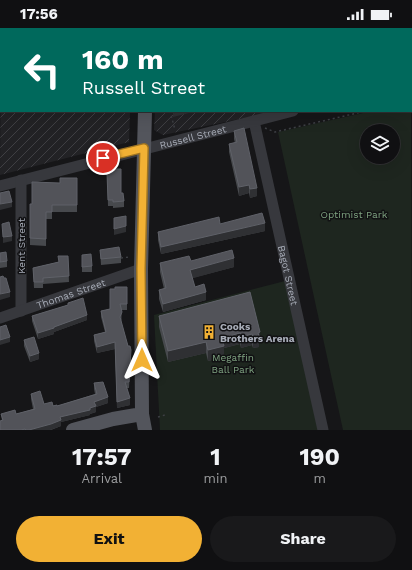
<!DOCTYPE html>
<style>
body{margin:0;font-family:"Work Sans",sans-serif;background:#19191b;color:#f1f3f6;height:100vh;display:flex;flex-direction:column;font-size:15px;white-space:nowrap}
*{box-sizing:border-box;margin:0}
p{font-size:13px;color:#9c9d9f}
.icon{flex:none;width:22px;height:22px;fill:none;stroke:currentColor;stroke-width:2;stroke-linecap:round;stroke-linejoin:round}
.map{position:relative;height:402px;overflow:hidden}
.drawer{display:flex;flex-direction:column;background:#101012;flex:1}
.drawer>*{flex:none}
.guide{position:absolute;left:0px;top:0px;width:412px;height:84px;box-shadow:0 4px 16px #0002,0 0 0 1px #303032;background:#00695c;color:#fff;overflow:hidden}
.controls{position:absolute;left:360px;top:96px;display:grid;gap:8px}
.controls a{display:grid;place-items:center;width:40px;height:40px;border-radius:50%;background:#101012;box-shadow:0 4px 16px #0002,0 0 0 1px #303032;font-size:20px}
.pin{position:absolute;display:grid;place-items:center;width:34px;height:34px;color:#fff;margin:-17px;border:2px solid #fff;border-radius:50%;box-shadow:0 1px 4px #0007}
.me{position:absolute;width:44px;margin:-22px;rotate:0deg;stroke-linejoin:round;filter:drop-shadow(0 0 3px #0008)}
.turn{display:flex;align-items:center;gap:14px;height:84px;padding:0 16px;font-size:18px}
.turn .icon{width:52px;height:52px;stroke-width:2.5}
.turn b{display:block;font-size:28px;line-height:34px}
.eta{display:flex;justify-content:space-evenly;align-items:center;height:68px;text-align:center}
.eta b{font-size:24px;font-weight:700;line-height:28px}
.cta{display:flex;gap:8px;margin-top:auto;padding:8px 16px}
.cta a{flex:1;height:46px;border-radius:24px;background:#f2b134;color:#111;font-size:16px;font-weight:700;line-height:46px;text-align:center}
.cta a+a{background:#19191b;color:#f1f3f6}
.status{display:flex;justify-content:space-between;align-items:center;height:28px;padding:0 20px;background:#101012;direction:ltr}
.status svg{height:11px;fill:currentColor}
.map>svg:first-child{display:block}
.industrial{fill:url(#industrial-furrows)}
.green{fill:#1e261f;fill-rule:evenodd}
.lines{fill:none;stroke-linecap:round;stroke-linejoin:round}
.path{stroke:#3d3f44;stroke-width:1.5;stroke-dasharray:2 3;stroke-linecap:butt}
.minor{stroke:#37383d;stroke-width:11}
.major{stroke:#53555c;stroke-width:14}
.wall{fill:#47494d}
.shaded-wall{fill:#2f3033}
.building{fill:#525359;stroke:#5f6168}
.route-casing{stroke:#9d7322;stroke-width:10}
.route{stroke:#f2b134;stroke-width:7}
.labels{text-anchor:middle;stroke-width:3;stroke-linejoin:round;paint-order:stroke}
.street-label{font-size:10px;fill:#a8adb8;stroke:#111113}
.park-label{font-size:10px;fill:#7fa381;stroke:#111113}
.poi-label{font-size:10px;font-weight:bold;fill:#a8adb8;stroke:#111113;text-anchor:start}
</style>
<div class="status"><b>17:56</b><svg viewBox="0 0 49 12"><path d="M0 12V9h3v3zM5 12V6h3v6zM10 12V3h3v9zM15 12V0h3v12zM26 1h20v11H26zM47 4h2v5h-2z"/></svg></div>
<div class="map">
<svg width="412" height="402" viewBox="0 0 412 402">
<defs>
<pattern id="industrial-furrows" width="10" height="10" patternUnits="userSpaceOnUse"><rect width="10" height="10" fill="#222225"/><path d="M-1 1l2-2M0 10L10 0M9 11l2-2" fill="none" stroke="#3f3f43"/></pattern>
</defs>
<rect width="100%" height="100%" fill="#161618"/>
<path class="industrial" d="M42 0H132L39 1Z
M155 0H412V55L411 1Z
M1 12V83H130L129 114 0 147Z
M155 83H278L163 107 154 102Z"/>
<path class="green" d="M411 74 412 402H343L278 104 372 83H411ZM367 103H393V129H367Z
M285 253 318 402H160L154 287Z"/>
<g class="lines">
<path class="path" d="M411 73H412
M170 83 175 102
M265 100 275 104 366 83
M121 230 129 229
M158 389 165 387"/>
<g class="minor">
<path d="M13 1 16 0"/>
<path d="M0 5H1"/>
<path d="M411 53H412"/>
<path id="s1" d="M254 93 323 402"/>
<path id="s2" d="M0 158 293 83"/>
<path d="M21 283V152"/>
<path id="s3" d="M0 290 141 241"/>
</g>
<path class="major" d="M145 1V0
M145 83 141 241 142 386 145 402
M73 402 113 391 142 386"/>
</g>
<path class="wall" d="M234 103 257 168 250 170 249 165 239 168 229 124V116L235 115 234 111Z
M107 145 121 165 124 173V179L113 180V178H108Z
M77 150V184H52V191H46V218L30 217V176H32L60 155Z
M220 196 265 203 161 226 158 212V204Z
M100 222 121 229V235L101 237Z
M0 225 7 233V239L0 240Z
M82 227 92 238V244H82Z
M68 228 69 254 43 256V260H34L33 240 58 234Z
M191 233 234 239 192 250 195 259 206 272 163 284 159 271V262L164 261 160 244V235Z
M127 259V282H121L122 291 121 293 128 318 131 328 129 360H127L130 377 117 380 115 321 97 325 94 313V307L105 304 101 289V283L110 281 115 261Z
M250 264 260 315H259V319L253 320 252 317 241 320 240 316 224 320V329L208 333 206 325 168 334 159 299V288Z
M68 275 87 292 54 304V306L38 311 32 293V288L68 277Z
M24 312 39 331 30 334 24 318Z
M94 355 108 375 96 379V384L90 386V387L61 394V398L51 402H0L2 393 1 386H16L33 381 31 371V366L44 376 57 378 95 366 94 361Z"/>
<path class="shaded-wall" d="M173 83H197L173 89Z
M249 157V165L239 168V159Z
M257 160V168L250 170V161Z
M12 174V179L0 182V176Z
M265 195V203L161 226V219Z
M126 198V204L114 207V201Z
M12 208V213L3 215V209Z
M234 230V239L190 251V242Z
M10 264V269L0 272V266Z
M206 264V272L163 284V276Z
M122 284V291L120 296V289Z
M87 287V292L54 304V306L38 311V305Z
M260 304V315H259V319L253 320V309L258 305Z
M240 305V316L224 320V329L208 333V322L222 310Z
M252 306V317L241 320V309Z
M10 309V314L0 317V312Z
M115 314V321L97 325V319Z
M206 314V325L168 334V323Z
M39 325V331L30 334V328Z
M108 369V375L96 379V384L90 386V387L61 394V398L50 402H29L60 389 90 380 94 374Z
M130 370V377L117 380V374Z"/>
<path class="building" d="M92 0H115V1H88Z
M197 0H278V1H197Z
M244 100 257 160 250 161 249 157 239 159 229 116 237 114 234 103Z
M111 141H121V165H123L124 173 113 174V172H108L107 145H110Z
M60 150H77V177H52V184H46V211L30 210V176H32V154L60 155Z
M9 163 12 174 0 176V165Z
M262 185 265 195 161 219 158 204 219 189 220 196Z
M126 188V198L114 201V190Z
M9 194 12 208 3 209 2 196Z
M119 219 121 229 101 231 100 222Z
M232 222 234 230 190 242 195 259 204 256 206 264 163 276 159 262 166 260 160 235 189 228 191 233Z
M6 224 7 233 0 234V225Z
M91 226 92 238 82 239V227Z
M58 228H68L69 248 43 250V254H34L33 240 59 234Z
M3 248 4 250H6L10 264 0 266V249Z
M115 259H127V276H120L122 284 120 289 128 318H130L131 322 129 354H125L130 370 117 374 115 314 97 319 94 307 106 304 101 283 110 281V261H115Z
M250 264 260 304 258 305 259 308 253 309 252 306 241 309 240 305 222 310 224 318 208 322 206 314 168 323 159 288Z
M83 270 87 287 54 299V300L38 305 32 288 68 277V275Z
M6 297 10 309 0 312V299Z
M34 309 39 325 30 328 24 312Z
M103 354 108 369 94 374 96 378 90 380V382L60 389 61 392 51 396 29 402H26L25 401 21 402H0V393L3 392 1 386 15 382 16 386 35 381 31 366 40 363 44 376 52 374 53 378 57 377V378L97 366 94 355Z"/>
<g class="lines">
<defs>
<path id="route" d="M103 130 144 120 141 241 142 332"/>
</defs>
<use href="#route" class="route-casing"/>
<use href="#route" class="route"/>
</g>
<defs>
<symbol id="building-bare" viewBox="-9 -9 18 18"><path d="M-4-6H4V6H1V3H-1V6H-4ZM-2.5-4.3h1.7v1.8h-1.7ZM.8-4.3h1.7v1.8H.8ZM-2.5-1h1.7V.8h-1.7ZM.8-1h1.7V.8H.8Z" fill="#f2b134" stroke="#111113" stroke-width="2.5" paint-order="stroke"/></symbol>
</defs>
<g fill-rule="evenodd">
<use href="#building-bare" x="199" y="294" width="20" height="20"/>
</g>
<g class="labels">
<g class="street-label">
<text dy="4" stroke="none"><textPath href="#s2" startOffset="199">Russell Street</textPath></text>
<text transform="translate(21 218) rotate(-90)" y="4">Kent Street</text>
<text dy="4" stroke="none"><textPath href="#s1" startOffset="158">Bagot Street</textPath></text>
<text dy="4" stroke="none"><textPath href="#s3" startOffset="75">Thomas Street</textPath></text>
</g>
<g class="park-label">
<text x="354" y="190">Optimist Park</text>
<text x="233" y="333">Megaffin<tspan x="233" dy="12">Ball Park</tspan></text>
</g>
<g class="poi-label">
<text x="220" y="302">Cooks<tspan x="220" dy="12">Brothers Arena</tspan></text>
</g>
</g>
</svg>
<div class="controls">
<a><svg class="icon" aria-label="layers" viewBox="0 0 24 24"><path d="M12 4l9 5-9 5-9-5zM3 14l9 5 9-5"/></svg></a>
</div>
<div class="pin" style="left:103px;top:130px;background:#d93025"><svg class="icon" aria-label="arrive" viewBox="0 0 24 24"><path d="M6 21V4h12l-3 4 3 4H6"/></svg></div>
<svg class="me" style="left:142px;top:332px" viewBox="-20 -20 40 40"><path d="M0-17L14 15 0 8-14 15z" fill="#f2b134" stroke="#fff" stroke-width="4"/></svg>
<div class="guide">
<div class="turn"><svg class="icon" aria-label="left" viewBox="0 0 24 24"><path d="M17 20v-9H6M10 6l-5 5 5 5"/></svg><div><b>160 m</b>Russell Street</div></div>
</div>
</div>
<section class="drawer">
<div class="eta">
<div><b>17:57</b><p>Arrival</p></div>
<div><b>1</b><p>min</p></div>
<div><b>190</b><p>m</p></div>
</div>
<div class="cta"><a>Exit</a><a>Share</a></div>
</section>
